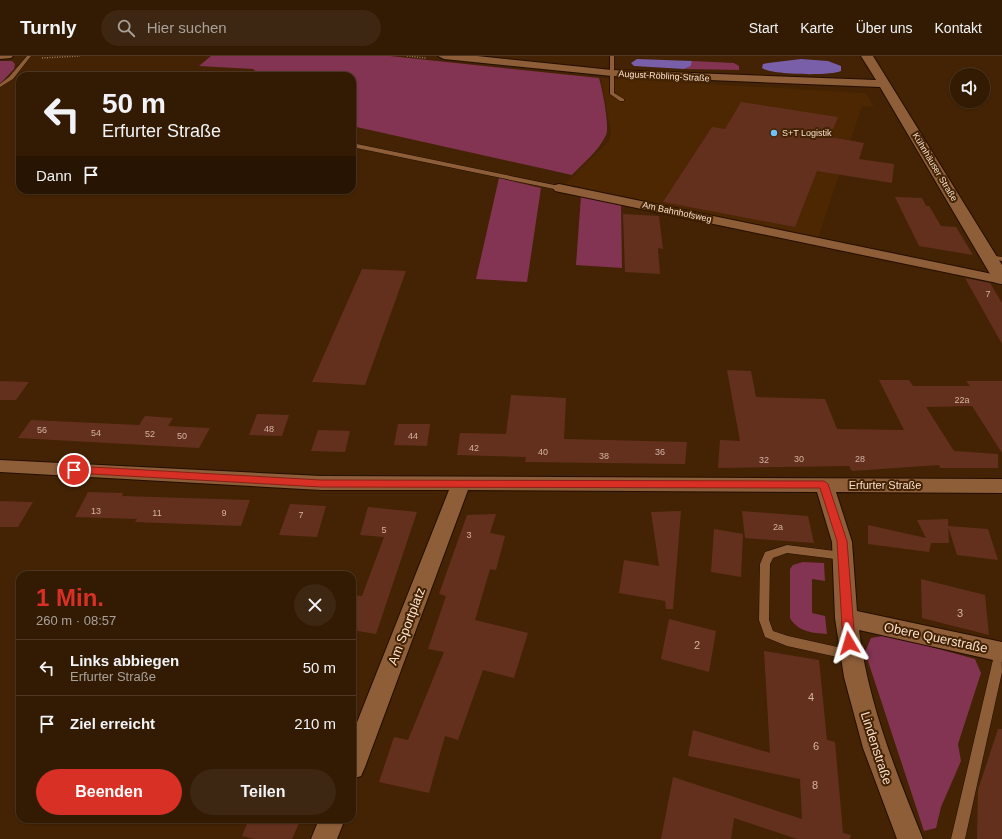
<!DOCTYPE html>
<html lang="de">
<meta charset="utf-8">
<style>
body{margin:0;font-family:Arial,sans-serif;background:#3d2712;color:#f1f3f6;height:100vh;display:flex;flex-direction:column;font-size:15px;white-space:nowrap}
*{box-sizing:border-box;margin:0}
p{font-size:13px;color:#a8a19a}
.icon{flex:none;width:22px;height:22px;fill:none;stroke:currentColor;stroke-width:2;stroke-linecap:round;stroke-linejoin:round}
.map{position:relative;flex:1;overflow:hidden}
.drawer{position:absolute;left:16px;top:515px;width:340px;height:252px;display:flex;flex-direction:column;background:#321a03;border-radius:12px;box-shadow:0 1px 3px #0004,0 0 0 1px #4d3825}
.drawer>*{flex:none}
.banner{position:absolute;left:16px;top:16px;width:340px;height:122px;border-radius:12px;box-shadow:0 1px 3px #0004,0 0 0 1px #4d3825;background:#321a03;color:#f1f3f6;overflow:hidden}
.fabs{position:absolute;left:950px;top:12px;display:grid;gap:8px}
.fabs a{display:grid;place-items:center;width:40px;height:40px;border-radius:50%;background:#321a03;box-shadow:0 1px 3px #0004,0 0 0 1px #4d3825;font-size:20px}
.pin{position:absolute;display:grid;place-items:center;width:34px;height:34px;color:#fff;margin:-17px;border:2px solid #fff;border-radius:50%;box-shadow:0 1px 4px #0007}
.me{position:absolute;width:44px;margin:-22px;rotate:353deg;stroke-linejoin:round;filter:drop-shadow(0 0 3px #0008)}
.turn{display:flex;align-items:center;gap:14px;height:84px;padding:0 20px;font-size:18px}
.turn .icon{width:52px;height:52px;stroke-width:2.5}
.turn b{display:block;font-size:28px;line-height:34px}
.then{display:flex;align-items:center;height:38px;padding:0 20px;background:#0003;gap:8px;font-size:15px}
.round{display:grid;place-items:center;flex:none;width:42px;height:42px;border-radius:21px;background:#3d2712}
.summary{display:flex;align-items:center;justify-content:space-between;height:68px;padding:0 20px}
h1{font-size:24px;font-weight:600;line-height:30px;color:#d93025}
.action{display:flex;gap:8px;margin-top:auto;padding:8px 20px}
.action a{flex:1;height:46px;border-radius:24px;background:#d93025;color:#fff;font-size:16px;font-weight:600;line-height:46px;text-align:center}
.action a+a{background:#3d2712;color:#f1f3f6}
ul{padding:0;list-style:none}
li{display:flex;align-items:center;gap:12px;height:56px;padding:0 20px;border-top:1px solid #4d3825}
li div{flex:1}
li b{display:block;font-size:15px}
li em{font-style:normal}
header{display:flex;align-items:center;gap:24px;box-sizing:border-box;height:56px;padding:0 20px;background:#321a03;border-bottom:1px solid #4d3825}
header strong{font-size:19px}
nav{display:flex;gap:22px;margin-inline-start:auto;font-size:14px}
.search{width:280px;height:36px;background:#3d2712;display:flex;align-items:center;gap:10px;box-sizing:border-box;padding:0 14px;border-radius:22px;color:#a8a19a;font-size:15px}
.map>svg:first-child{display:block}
.built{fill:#4c2702}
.green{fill:#833452}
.water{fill:#795ea9}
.building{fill:#64301e}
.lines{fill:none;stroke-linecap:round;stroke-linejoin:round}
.service-casing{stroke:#240e00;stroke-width:1}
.minor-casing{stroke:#240e00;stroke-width:2}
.tertiary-casing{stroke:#240e00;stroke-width:2}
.path{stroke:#9a7c62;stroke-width:1.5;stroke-dasharray:1 1.5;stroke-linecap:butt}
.service{fill:#8d5e38;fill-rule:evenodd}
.minor{fill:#8d5e38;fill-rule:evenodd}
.tertiary{fill:#8d5e38;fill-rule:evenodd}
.route{fill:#d93025;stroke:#8d1f18}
.poi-dot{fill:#72c1f5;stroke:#432304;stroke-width:1.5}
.labels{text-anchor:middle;stroke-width:4;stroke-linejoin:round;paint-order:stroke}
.far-street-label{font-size:9px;fill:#fadfcb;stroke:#432304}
.far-poi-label{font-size:9px;fill:#fadfcb;stroke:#432304;text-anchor:start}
.number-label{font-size:9px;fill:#d4b3a0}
.street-label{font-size:11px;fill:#fadfcb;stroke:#432304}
.near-number-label{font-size:11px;fill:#d4b3a0}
.near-street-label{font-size:13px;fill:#fadfcb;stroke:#432304}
</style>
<header>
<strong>Turnly</strong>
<div class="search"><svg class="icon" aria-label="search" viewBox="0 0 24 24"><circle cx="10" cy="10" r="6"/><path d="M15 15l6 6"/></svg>Hier suchen</div>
<nav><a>Start</a><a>Karte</a><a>Über uns</a><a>Kontakt</a></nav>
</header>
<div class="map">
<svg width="1002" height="783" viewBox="0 0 1002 783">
<rect width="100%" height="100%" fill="#432304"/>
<path class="built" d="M601 22 866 37 874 51 862 50 818 182 565 128 609 85 611 77Z"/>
<path class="green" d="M211 0H390L599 22C602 31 610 72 606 79 599 95 583 107 572 119L352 70V20H224L258 17 253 13 199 10Z
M0 5H12L15 8 14 13 0 28Z
M692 5 734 7 739 10V14L684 13 691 10Z
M499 122 541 132 527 226 476 223Z
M581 140 621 148 622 212 576 209Z
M803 506 824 507 825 525 812 523V557L825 560 827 578C813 577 798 576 790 562V513L793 509Z
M888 579 975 603 981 617 958 688 961 705 941 751 936 772 924 775 865 596 871 582Z"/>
<path class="water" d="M637 3 692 5 691 10 684 13 634 10 631 7Z
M801 3 828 5 841 10V15C831 20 771 19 762 12L763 8 768 7Z"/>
<path class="building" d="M741 46 838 61 830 81 864 87 859 103 894 108 892 127 817 115 795 171 663 146 712 71 725 73Z
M895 141 922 142 926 150H929L941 170 956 171 973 199 919 190Z
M623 158 659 160 663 193 658 192 660 218 625 216Z
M362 213 406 215 365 329 312 326Z
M965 222 990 227 1002 247V288Z
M727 314 751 315 756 341 825 343 837 373 904 374 879 324H909L913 330H970L966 325H1002V397L972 350 926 351 954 395 998 398V412H940L939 409 852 415 849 410 718 412 720 384 740 385Z
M0 325 29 326 16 344H0Z
M511 339 566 342 564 383 687 386 685 408 525 406 526 401 457 399 460 377 506 378Z
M257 358 289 359 282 380 249 379Z
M145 360 173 362 168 370 210 372 199 392 18 382 31 364 139 369Z
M398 368H430L427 390 394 389Z
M318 374 350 375 345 396 311 395Z
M88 436 123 437 122 440 250 444 241 470 135 466 137 463 75 461Z
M0 445 33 446 18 471H0Z
M290 448 326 450 317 481 279 479Z
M368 451 417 456 376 578 352 574V539L362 540 384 481 360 479Z
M681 455 673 553H666L665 545 619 537 624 504 659 510 651 456Z
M742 455 808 460 814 487 745 482Z
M496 458 490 477 505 480 496 514 490 513 475 564 528 577 514 622 483 614 458 684 445 680 429 737 379 726 394 681 408 684 444 596 428 593 446 540 439 538 467 459Z
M948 463 949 487H931L929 496 868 488V469L926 482 917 464Z
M948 470 988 473 998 504 957 499Z
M714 473 743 478 741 521 711 516Z
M921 523 985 539 989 579 922 562Z
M669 563 716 575 709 616 661 603Z
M764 595 819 604 827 684 835 686 843 777 851 779 850 783H797L734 762 731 783H661L673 721 802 763 800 723 688 700 693 674 770 697Z
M998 673H1002V783H977L978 734Z
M249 763H301L292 783H254L242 780Z"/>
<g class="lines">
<defs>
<path id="service" d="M27 0H31L13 23 0 31V28L9 21Z
M610 0H614V37L624 43V45H620L610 38Z
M352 87 559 130 562 132 559 134 352 91Z
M989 199 1002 201V205L987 202 986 201Z
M787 489 843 496 847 497 848 500 847 503 843 504 787 497 773 502 770 508 769 564 773 575 788 580 851 594 855 596 857 599 855 602 851 604 787 590 765 581 759 564 760 508 765 496Z
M1001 590 1002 616 965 783H951L995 595 997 592Z"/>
<path id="minor" d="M559 128 1002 220V228L555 135 553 132 555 129Z
M0 404 321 420 1002 423V437L836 436 852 486 857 555 1002 586V606L859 574C868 647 896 716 923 783H897L863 692 844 621 835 562 832 486 817 436 468 434 365 711 361 720 352 723V679L449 434H321L0 416Z
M319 763H345L337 783H311Z"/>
<path id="tertiary" d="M0 0H13L11 2 0 3Z
M438 0H477L612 14 876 24 861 0H873L1002 209V228L996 227 993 223 880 31 612 20 444 3Z"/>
</defs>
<use href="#service" class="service-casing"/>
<use href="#minor" class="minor-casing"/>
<use href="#tertiary" class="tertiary-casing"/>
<path class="path" d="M407 0 426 2
M42 2 80 0"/>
<use href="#service" class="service"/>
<use href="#minor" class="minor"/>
<use href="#tertiary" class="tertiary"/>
</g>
<path class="route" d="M74 410 321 424 824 425 828 428 847 485 855 587 853 590 849 592 845 590 843 587 837 485 820 432 321 431 74 417 69 414Z"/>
<circle class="poi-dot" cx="774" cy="77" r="4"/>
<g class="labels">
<g class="far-street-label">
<text transform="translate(664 20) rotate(3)" y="3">August-Röbling-Straße</text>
<text transform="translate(935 111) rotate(59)" y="3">Kühnhäuser Straße</text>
<text transform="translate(677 156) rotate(12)" y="3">Am Bahnhofsweg</text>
</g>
<g class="far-poi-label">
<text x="782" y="80">S+T Logistik</text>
</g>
<g class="number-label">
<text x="988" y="241">7</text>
<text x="962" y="347">22a</text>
<text x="269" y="376">48</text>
<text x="42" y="377">56</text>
<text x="96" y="380">54</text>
<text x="150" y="381">52</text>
<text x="182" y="383">50</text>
<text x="413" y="383">44</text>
<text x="474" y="395">42</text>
<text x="543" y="399">40</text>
<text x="660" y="399">36</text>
<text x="604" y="403">38</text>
<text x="799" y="406">30</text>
<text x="860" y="406">28</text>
<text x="764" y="407">32</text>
<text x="96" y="458">13</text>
<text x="157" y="460">11</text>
<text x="224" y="460">9</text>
<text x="301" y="462">7</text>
<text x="778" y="474">2a</text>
<text x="384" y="477">5</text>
<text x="469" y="482">3</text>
</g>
<g class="street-label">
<text x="885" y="433">Erfurter Straße</text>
</g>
<g class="near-number-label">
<text x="960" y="561">3</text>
<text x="697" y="593">2</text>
<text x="811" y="645">4</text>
<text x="816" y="694">6</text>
<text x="815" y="733">8</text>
</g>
<g class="near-street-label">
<text transform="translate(406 570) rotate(-69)" y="5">Am Sportplatz</text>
<text transform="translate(936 581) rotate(12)" y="5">Obere Querstraße</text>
<text transform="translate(877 692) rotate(72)" y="5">Lindenstraße</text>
</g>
</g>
</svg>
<div class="fabs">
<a><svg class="icon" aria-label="sound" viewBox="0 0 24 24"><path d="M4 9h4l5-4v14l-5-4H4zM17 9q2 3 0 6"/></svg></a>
</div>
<div class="pin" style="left:74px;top:414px;background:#d93025"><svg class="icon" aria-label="arrive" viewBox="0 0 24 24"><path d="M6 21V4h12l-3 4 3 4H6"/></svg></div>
<svg class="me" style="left:849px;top:587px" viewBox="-20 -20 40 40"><path d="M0-17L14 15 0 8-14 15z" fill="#d93025" stroke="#fff" stroke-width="4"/></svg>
<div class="banner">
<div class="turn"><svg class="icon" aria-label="left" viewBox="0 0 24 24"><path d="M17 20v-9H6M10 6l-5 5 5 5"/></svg><div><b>50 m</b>Erfurter Straße</div></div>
<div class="then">Dann<svg class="icon" aria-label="arrive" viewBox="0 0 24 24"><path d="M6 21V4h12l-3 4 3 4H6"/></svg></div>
</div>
<section class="drawer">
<div class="summary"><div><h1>1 Min.</h1><p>260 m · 08:57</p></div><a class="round"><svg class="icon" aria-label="close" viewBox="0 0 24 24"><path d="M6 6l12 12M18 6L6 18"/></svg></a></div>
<ul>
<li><svg class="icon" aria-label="left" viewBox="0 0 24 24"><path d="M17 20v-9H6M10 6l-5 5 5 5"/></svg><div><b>Links abbiegen</b><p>Erfurter Straße</p></div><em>50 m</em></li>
<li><svg class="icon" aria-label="arrive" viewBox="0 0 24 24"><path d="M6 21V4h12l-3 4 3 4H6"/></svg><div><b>Ziel erreicht</b></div><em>210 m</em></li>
</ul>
<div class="action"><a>Beenden</a><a>Teilen</a></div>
</section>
</div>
